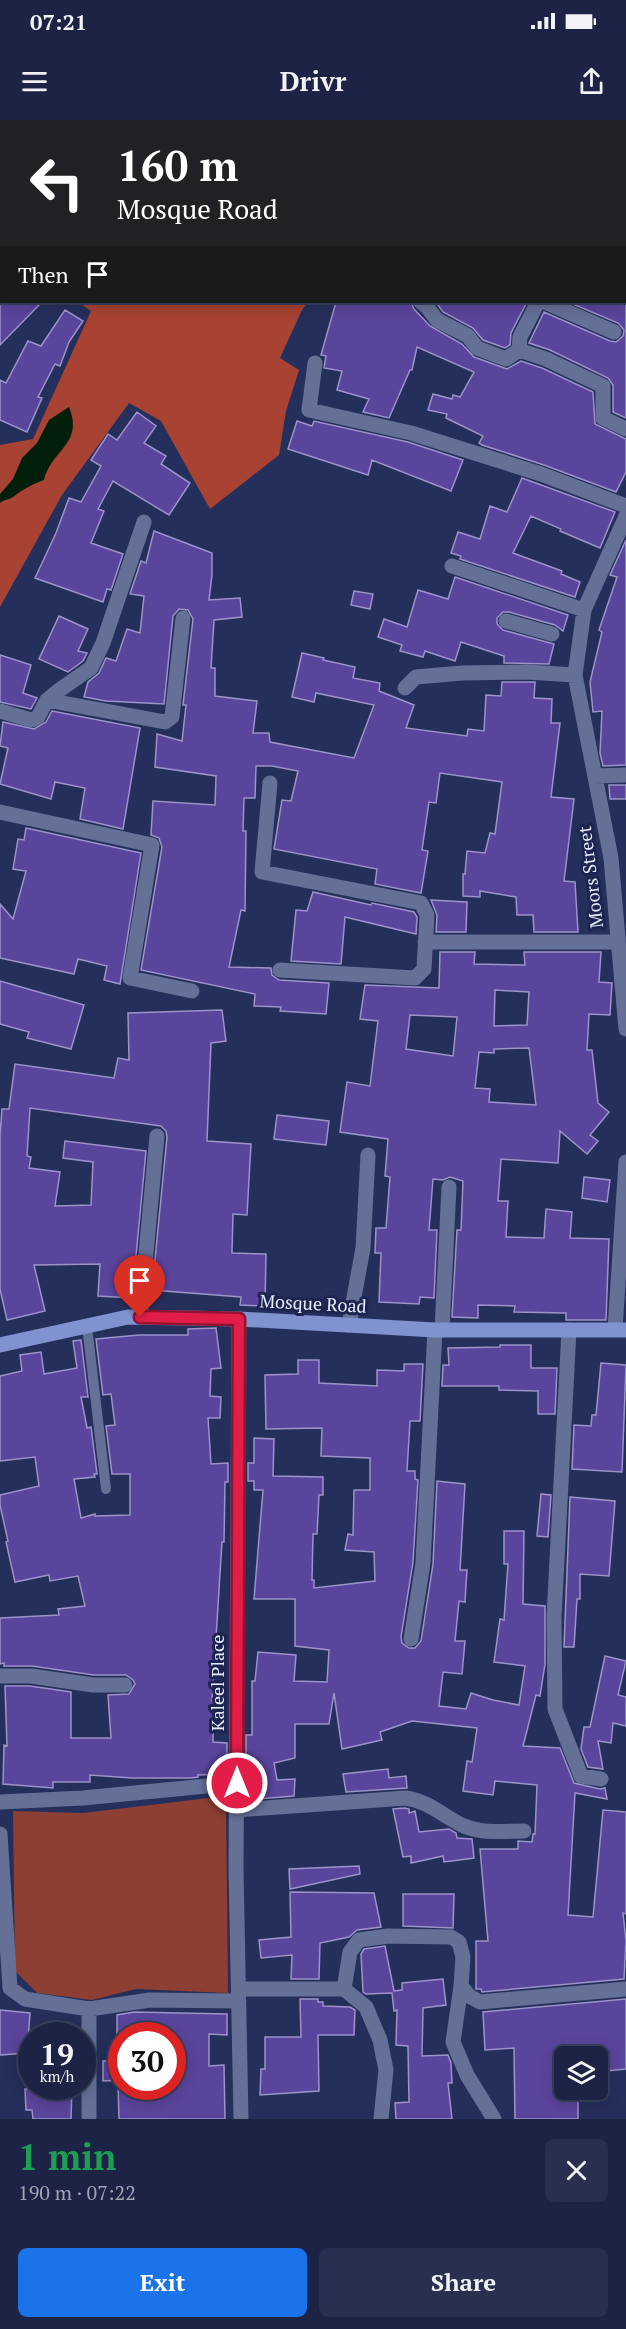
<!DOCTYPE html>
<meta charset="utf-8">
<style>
body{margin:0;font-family:"PT Serif",serif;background:#292f4f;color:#f1f3f6;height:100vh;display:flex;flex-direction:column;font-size:22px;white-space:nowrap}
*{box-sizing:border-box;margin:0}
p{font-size:20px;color:#a0a4b2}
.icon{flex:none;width:33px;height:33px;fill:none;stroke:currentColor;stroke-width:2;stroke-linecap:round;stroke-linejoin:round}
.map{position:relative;height:1999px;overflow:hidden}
.panel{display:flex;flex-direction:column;background:#1c2344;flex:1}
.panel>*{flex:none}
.guide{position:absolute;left:0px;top:0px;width:627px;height:183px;box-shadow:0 3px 15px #0003,0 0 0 2px #3a405d;background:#202124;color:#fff;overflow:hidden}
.fabs{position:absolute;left:554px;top:1926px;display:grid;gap:12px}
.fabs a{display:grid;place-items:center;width:54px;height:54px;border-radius:9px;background:#1c2344;box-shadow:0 3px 15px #0003,0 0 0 2px #3a405d;font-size:30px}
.speed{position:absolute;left:18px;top:1902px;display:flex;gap:12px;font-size:30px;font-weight:700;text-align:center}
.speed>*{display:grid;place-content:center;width:78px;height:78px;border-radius:50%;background:#1c2344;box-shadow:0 3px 15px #0003,0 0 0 2px #3a405d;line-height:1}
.speed small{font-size:15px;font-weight:400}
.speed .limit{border:9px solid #d22;background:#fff;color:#111}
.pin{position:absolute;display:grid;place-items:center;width:51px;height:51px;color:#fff;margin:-62px -26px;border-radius:50% 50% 50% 0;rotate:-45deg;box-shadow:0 0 6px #0007}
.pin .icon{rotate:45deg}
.me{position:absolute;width:66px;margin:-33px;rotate:0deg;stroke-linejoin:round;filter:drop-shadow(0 0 4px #0008)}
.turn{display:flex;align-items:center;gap:21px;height:126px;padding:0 18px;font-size:27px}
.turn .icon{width:78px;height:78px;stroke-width:2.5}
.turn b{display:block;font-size:42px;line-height:51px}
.then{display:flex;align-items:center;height:57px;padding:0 18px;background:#0003;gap:12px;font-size:22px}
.round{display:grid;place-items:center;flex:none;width:63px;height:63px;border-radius:9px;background:#292f4f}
.summary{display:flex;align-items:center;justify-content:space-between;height:102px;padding:0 18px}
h1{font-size:36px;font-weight:700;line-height:45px;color:#1e9e55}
.cta{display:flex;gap:12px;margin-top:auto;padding:12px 18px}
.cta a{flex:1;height:69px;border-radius:9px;background:#1a73e8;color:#fff;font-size:24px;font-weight:700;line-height:69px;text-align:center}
.cta a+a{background:#292f4f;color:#f1f3f6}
.status{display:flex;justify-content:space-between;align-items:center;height:42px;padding:0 30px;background:#1c2344;direction:ltr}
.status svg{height:16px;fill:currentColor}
header{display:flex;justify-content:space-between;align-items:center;height:78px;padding:0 18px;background:#1c2344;font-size:27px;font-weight:700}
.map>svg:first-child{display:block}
.green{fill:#8c3f32}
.forest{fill:#a84232}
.water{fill:#011f0a}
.building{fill:#5a459c;stroke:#9c93c9;stroke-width:1.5;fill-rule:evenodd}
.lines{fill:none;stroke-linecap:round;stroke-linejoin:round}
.lane{stroke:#657097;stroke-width:10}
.street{stroke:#657097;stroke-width:15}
.secondary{stroke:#8092cf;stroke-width:15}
.route-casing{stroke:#92132f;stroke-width:15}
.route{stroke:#e11d48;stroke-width:10}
.labels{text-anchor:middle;stroke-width:6;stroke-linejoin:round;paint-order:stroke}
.street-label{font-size:18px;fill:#e6ecfc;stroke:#1c254f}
</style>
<div class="status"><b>07:21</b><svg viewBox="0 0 49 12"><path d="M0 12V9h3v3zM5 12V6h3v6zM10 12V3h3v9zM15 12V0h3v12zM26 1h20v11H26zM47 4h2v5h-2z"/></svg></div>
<header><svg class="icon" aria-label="menu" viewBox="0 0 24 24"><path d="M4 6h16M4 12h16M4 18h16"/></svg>Drivr<svg class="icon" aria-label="share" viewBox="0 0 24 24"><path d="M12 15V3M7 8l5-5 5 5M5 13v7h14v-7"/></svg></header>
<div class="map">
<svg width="626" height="1999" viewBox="0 0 626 1999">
<rect width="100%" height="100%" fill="#252f5b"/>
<path class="green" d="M226 1676 228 1873 136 1869 92 1880 37 1873 15 1851 13 1691 83 1693Z"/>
<path class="forest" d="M189 0H545V1H187Z
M78 182H308L302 190 280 238 299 250 286 291 279 335 210 389 161 301 129 283 62 375 0 487V325L33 319 91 191Z"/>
<path class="water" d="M69 287C84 324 52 329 44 360 33 364 23 369 13 377 9 380 4 379 0 383V374L13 359 22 338 37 323 49 300Z"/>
<path class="building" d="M0 182H42L0 225Z
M336 182H411L414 189 430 206 462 224 474 237 507 249 521 241 542 248 593 272 595 304 626 319V352L616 372 544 345 482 325 479 323 483 316 446 298 447 294 428 290 433 274 452 279 453 275 460 277 474 252 417 227 412 250H410L389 298 363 292 369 279 337 270 342 251 324 248 326 236 321 235Z
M440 182H527L511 213 510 225 505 228 483 220 473 208 443 192 438 185Z
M568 182H626V298L613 292V265L608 258 550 230 529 223 544 192 610 221 616 222 623 216 624 210 618 203Z
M65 190 83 201 69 222 60 246 55 244 38 277 42 278 27 312 0 300V260L6 263 28 221 41 226Z
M137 292 156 306 144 323 166 336 161 344 190 363 169 395 113 361 98 389 104 391 91 423 123 434 111 470 107 469 103 482 35 458 56 413 69 378 81 382 101 346 91 340 108 314 117 320Z
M297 301 312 306 314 301 408 322 463 340 451 371 372 340 368 355 288 329Z
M522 358 615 392 600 428 560 411 561 409 531 396 513 433 562 451 561 454 580 462 575 477 460 439 461 436 451 433 458 412 480 419 490 386 507 392Z
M154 411 212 433V455L209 480 240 478 242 497 214 500 211 548H215V576L257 581 253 613H269L270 622 354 638 374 585 316 573 314 582 292 577 302 533 324 538 323 540 355 547 353 558 380 563 379 571 414 585 406 608 467 616 468 609 484 611 486 575 501 576 502 562H535L534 578 552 579 551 603H560L551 677 574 679 564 761 575 762 578 812H534L533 795H517L516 777 480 771V777L463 776V754H465L467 731 485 733 490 713 495 714 502 662 440 653 436 683 429 682 422 730 428 731 421 773 375 764 377 749 274 729 282 680 291 681 298 651 272 646H256L255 678H244L243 711H246L245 791 241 790 229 847 271 848 272 855 279 860 329 863 326 894 280 891 281 887 254 886 255 874 141 850 162 727 159 718 151 715 153 681 215 685 216 656 155 647 157 614 182 621 186 585H183L193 499 188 490 179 489 173 496 164 584 106 581 84 577 88 562 99 553 106 538 116 541 127 509 140 513 144 476 130 474 141 441 146 443Z
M626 420V645L603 646 600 633 602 591 593 592 590 562 602 512 599 510 617 457 610 455Z
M455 457 568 495 563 511 555 505 509 492H503L497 498V504L503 510 554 524 549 544 504 543V536L461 522 455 541 425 531 423 537 400 531 402 525 378 517 384 499 407 507 418 470 448 479Z
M354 471 373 474 370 489 351 485Z
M59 496 88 509 78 531 87 533 83 541 68 552 39 539Z
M0 535 31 545 23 573 37 578 31 589 0 582Z
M52 591 140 608 123 709 80 699 85 668 55 662 51 679 0 664 8 628 0 626 3 602 34 609 46 602Z
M609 665H626V679H610Z
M26 708 141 733 120 864 104 860 107 846 78 839 74 854 0 838V784L13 799 26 751 13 749 18 719 24 720Z
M313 772 371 785 372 783 414 792 417 797 416 814 345 797 341 844 291 841 296 790 307 791Z
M431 780 467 782 466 812H436L437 795Z
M440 832H475L474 844 525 845 524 832H601L599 862 612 863 610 895 589 894 587 930H592L598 983 609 992 590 1015 598 1021 587 1034 560 1011 558 1043 501 1039 498 1081H508L506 1117 544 1118 546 1089 572 1092 570 1118 609 1119 606 1200H566V1193L514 1192 515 1186 478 1185V1198L452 1197 457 1110H461L463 1061 450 1057 443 1060 433 1059 429 1110H437L434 1178 420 1177 419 1184 379 1182 381 1133H375L376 1108H386L390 1057 385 1056 388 1019 340 1012 347 962 370 966 378 901 360 899 365 865 439 868ZM495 870 529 872 527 905 494 906ZM410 895 457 897 453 936 406 929ZM529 928 536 985 489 982 490 969 475 968 479 932 494 933V929Z
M0 861 84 885 71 929 27 918 29 912 0 904Z
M222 890 226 921 211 923 207 1021 251 1024 247 1095 233 1094 232 1133 266 1134 265 1186 240 1185 241 1177 152 1170 167 1017 166 1011 161 1006 30 988 27 1036 31 1037 29 1048 60 1052 55 1086 91 1085 93 1042 63 1038 65 1021 146 1031 132 1178 98 1176 100 1144 34 1145 45 1191 7 1200 0 1169V1015L2 989H9L15 944 114 958 118 938 129 940 128 893Z
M277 995 329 1001 326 1025 274 1019Z
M584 1057 610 1060 607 1082 582 1078Z
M216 1208 221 1248 211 1249 210 1276 221 1277 220 1298H208L211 1344 228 1343V1362H225L224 1422H222L212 1581H214L213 1622 227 1623V1654L198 1655V1657L191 1658H132L90 1655V1662H53V1668L3 1664 4 1625 7 1626 5 1566H30L71 1572V1618H111L108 1575 129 1574 135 1564 133 1560 126 1555H94L32 1546H4V1543L0 1544V1498L59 1495 58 1489 85 1486 78 1456 50 1461 49 1455 15 1462 6 1422 8 1421 0 1385V1375L39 1366 35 1337 0 1341V1256L22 1251 20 1235 41 1232 44 1254 77 1248 73 1221 81 1220 88 1277H81L87 1308 91 1307 97 1354H94L95 1357 74 1359 81 1398 95 1394V1396L130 1395V1354H112L106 1306 115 1305 111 1274 103 1275 96 1219 139 1215H188V1209Z
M500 1225H531V1248H557L555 1294H538V1271L499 1270V1266H442L443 1245H449L448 1228 500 1227Z
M298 1240H319V1263L377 1266V1250L404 1251V1244H423L420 1301H410L407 1351H415V1359L418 1360 413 1442 401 1517 402 1523 409 1528H415L421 1521 433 1444 437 1361 465 1364 460 1450H467L465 1482 459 1481 455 1521H465L462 1554 443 1552 439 1586 466 1589 471 1573 493 1580 519 1585 525 1546 494 1542 500 1499 504 1500 508 1444H504V1411H524L523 1484 545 1486V1544L540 1576 536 1575 523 1626 560 1628 574 1663 600 1669 605 1668 607 1679 575 1673 568 1795 593 1797 603 1690 626 1692V1794L623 1793 626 1821 624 1859 482 1872 481 1869H476V1821H488L480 1729H518V1721L532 1722 533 1714H535L537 1665 495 1661 493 1675 463 1671 467 1641 472 1642 477 1608 412 1601 380 1612 382 1620 342 1629 334 1573 329 1604H295V1638L274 1643 277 1660 295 1659 294 1676 246 1680V1615H252V1561H255L258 1532 296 1535 294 1561 327 1562 329 1530 295 1526V1479H254L263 1370H254V1361H248V1343H254V1318L274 1319 273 1356 323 1357V1375H319L317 1414H313L312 1460H314V1468L375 1461 374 1432 345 1430 348 1414 353 1415 354 1370H370V1338L321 1336 322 1308 266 1309 265 1255 298 1254Z
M601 1243 626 1245 622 1352 572 1349 574 1305 591 1306 592 1295H596Z
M541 1374 551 1375 548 1417 537 1416Z
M570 1377 615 1381 609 1456 580 1454V1479H577L574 1527H564Z
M605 1536 626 1541 618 1575 626 1577V1606L613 1603 611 1623 598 1621 603 1649 588 1647 581 1629 584 1607H590Z
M388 1649 389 1658 406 1656 407 1668 346 1672 343 1654Z
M405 1688 409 1689V1693L415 1691 419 1712 449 1709 456 1713 457 1718 472 1719 474 1738 444 1742 443 1736 411 1743V1736L403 1737 393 1689Z
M359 1746 360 1754 290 1769 289 1749Z
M290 1772 374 1773 381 1807 357 1810 349 1817 320 1823 319 1859H291L292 1835 261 1838 259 1820 291 1817Z
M403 1774H454L453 1808 403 1806Z
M385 1826 394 1871 402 1870V1863L443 1859 446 1885 423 1888 422 1936 448 1935 451 1943 452 1963H448L452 1999H396L395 1983 409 1982 408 1926 396 1925 397 1890 394 1891 392 1873 366 1874 363 1872 361 1834 364 1829Z
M300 1879H318V1882H323V1886L350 1887 355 1890 354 1915H318L319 1971 260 1975 261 1949H265V1917H301Z
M626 1879V1949L597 1952V1936H561V1977H578V1999H515L514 1928 485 1930 483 1892Z
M0 1890 30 1893 27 1933 0 1935Z
M134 1892 227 1894V1915L209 1914V1946L224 1945 225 1999H119L118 1966H172V1916H117V1895Z
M103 1941H122V1960L103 1961Z
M72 1968 71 1999H33L32 1990H26L25 1969Z"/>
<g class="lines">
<path class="lane" d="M87 1206 106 1369"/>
<path class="street" d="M421 182 427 187 437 200 468 216 477 228 506 239 519 230 546 239 603 266V298L626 309
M545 182 614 212
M519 230 520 217 538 182
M315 243 309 290 411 313 541 354 626 386
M626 396 584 490 575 555 611 738 626 909
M452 446 584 490
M506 501 552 514
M405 568 416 557 462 553 527 552 575 555
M47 580 165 602 172 597 183 498
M0 591 31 600 38 597 47 580 58 571 91 548 103 523 144 402
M595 656 626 655
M270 663 262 752 421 783 427 795 424 849 415 858 280 850
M0 692 152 725 130 858 192 871
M425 822H618
M140 1197 157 1016
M239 1199 236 1750 241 1999
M349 1205 363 1128 368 1035
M615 1209 626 1042
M442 1210 449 1067
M569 1210 554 1497 555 1589 581 1656 601 1659
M411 1519 423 1443 435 1210
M0 1556H31L93 1565H125
M0 1682 83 1678 237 1663
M236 1690 406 1678C429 1681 444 1697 464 1706 483 1714 504 1711 524 1711
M0 1714 10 1868 25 1879 89 1889 150 1880 239 1881
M461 1866 453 1922 467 1955 494 1999
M239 1869H344
M89 1999V1889
M381 1999 386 1950 380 1920 366 1887 344 1869 350 1832 359 1820 388 1816 451 1817 459 1822 463 1837 461 1866 469 1876 480 1882 626 1869"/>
<path class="secondary" d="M0 1225 128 1197 239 1199 435 1210H626"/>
</g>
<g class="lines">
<defs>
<path id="route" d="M140 1197 239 1199 237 1663"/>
</defs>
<use href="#route" class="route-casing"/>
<use href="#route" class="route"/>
</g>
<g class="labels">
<g class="street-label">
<text transform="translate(591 757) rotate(-97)" y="6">Moors Street</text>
<text transform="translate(313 1184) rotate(3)" y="6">Mosque Road</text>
<text transform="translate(218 1563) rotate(-90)" y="6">Kaleel Place</text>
</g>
</g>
</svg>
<div class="fabs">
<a><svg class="icon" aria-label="layers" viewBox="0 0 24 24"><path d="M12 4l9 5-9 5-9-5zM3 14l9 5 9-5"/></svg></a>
</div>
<div class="speed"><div>19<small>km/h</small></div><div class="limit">30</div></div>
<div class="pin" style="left:140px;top:1197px;background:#d93025"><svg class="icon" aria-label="arrive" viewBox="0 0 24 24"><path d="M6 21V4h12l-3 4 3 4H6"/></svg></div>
<svg class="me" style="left:237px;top:1663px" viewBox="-20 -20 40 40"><circle r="17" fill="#e11d48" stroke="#fff" stroke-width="3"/><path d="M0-11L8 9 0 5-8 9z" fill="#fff"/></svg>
<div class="guide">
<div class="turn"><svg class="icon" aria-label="left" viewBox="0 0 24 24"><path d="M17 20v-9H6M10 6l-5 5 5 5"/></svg><div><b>160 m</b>Mosque Road</div></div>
<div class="then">Then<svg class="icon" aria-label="arrive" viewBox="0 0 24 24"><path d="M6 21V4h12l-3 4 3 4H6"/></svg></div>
</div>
</div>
<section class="panel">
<div class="summary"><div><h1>1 min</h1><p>190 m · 07:22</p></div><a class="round"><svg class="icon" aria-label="close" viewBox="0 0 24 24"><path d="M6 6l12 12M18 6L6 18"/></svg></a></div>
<div class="cta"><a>Exit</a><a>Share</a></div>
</section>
